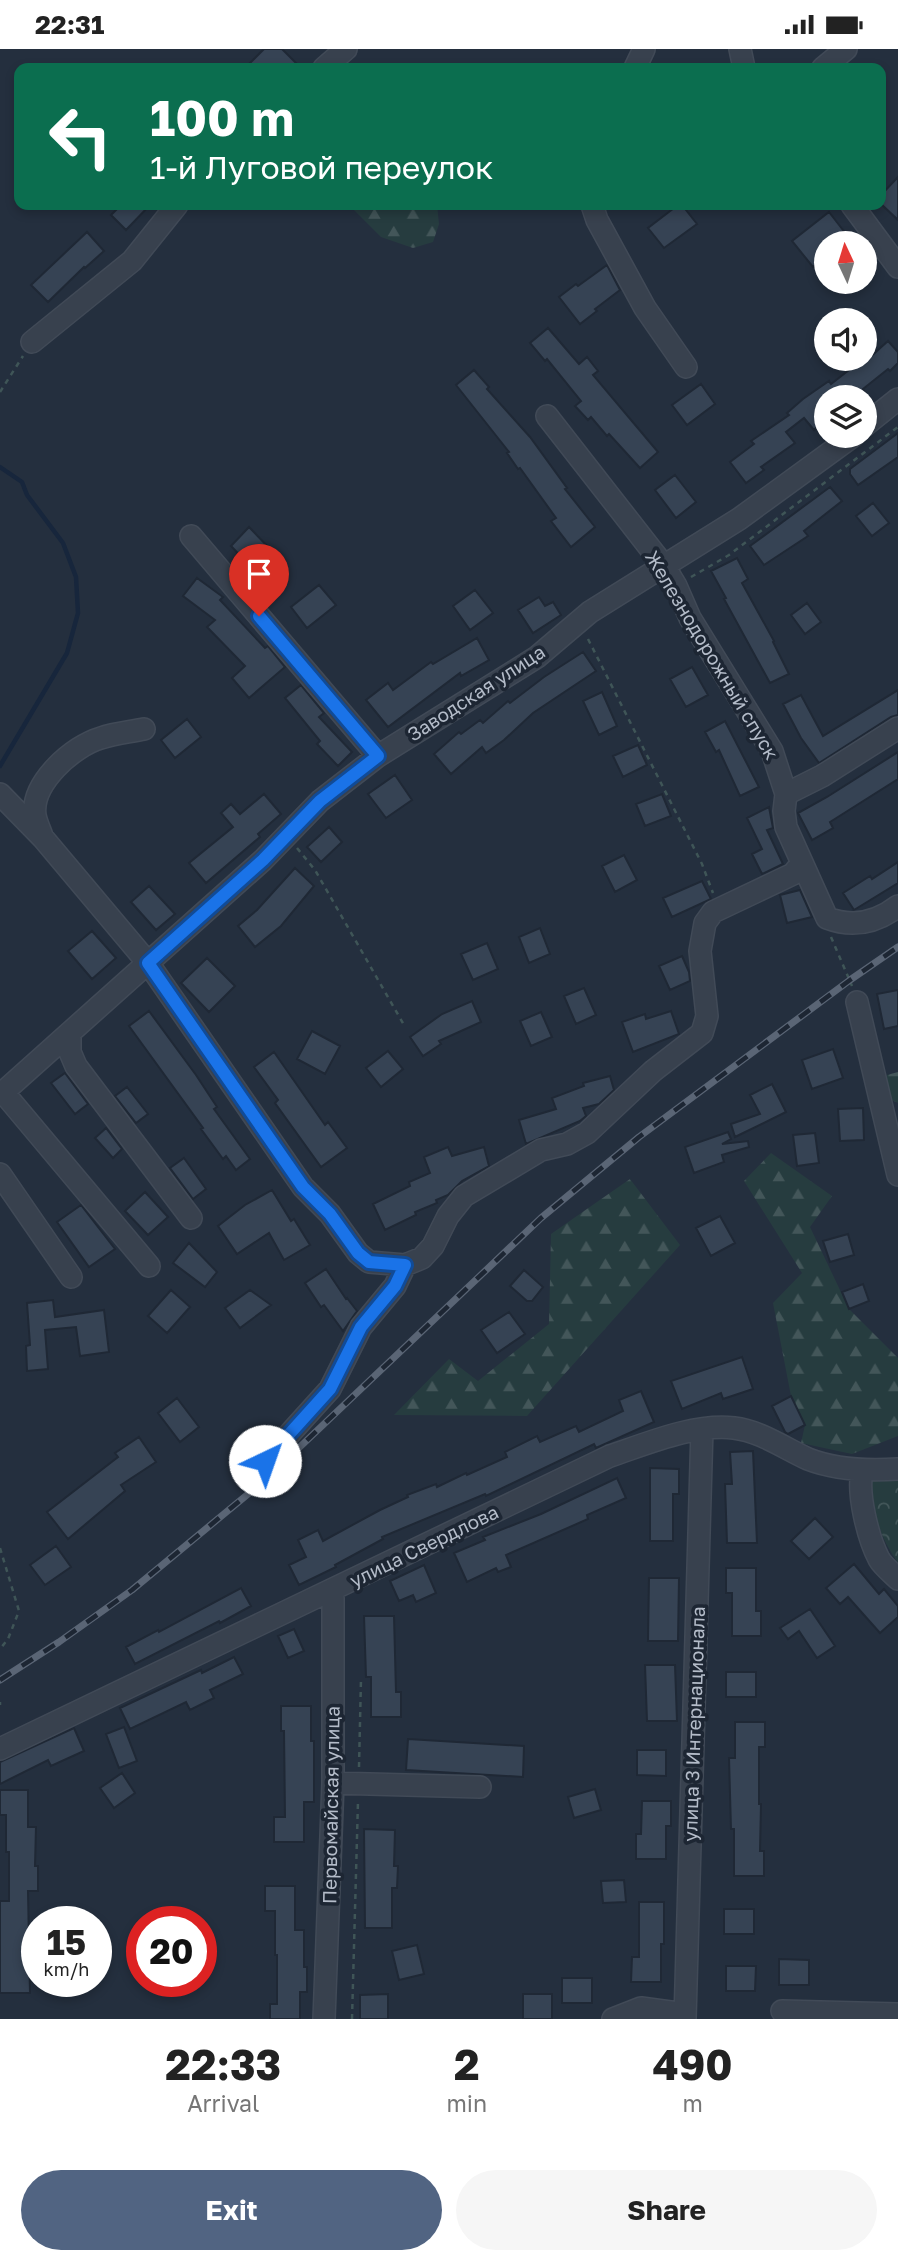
<!DOCTYPE html>
<meta charset="utf-8">
<style>
body{margin:0;font-family:"Golos Text",sans-serif;background:#f6f6f6;color:#222;height:100vh;display:flex;flex-direction:column;font-size:26px;white-space:nowrap}
*{box-sizing:border-box;margin:0}
p{font-size:23px;color:#767676}
.icon{flex:none;width:38px;height:38px;fill:none;stroke:currentColor;stroke-width:2;stroke-linecap:round;stroke-linejoin:round}
.map{position:relative;height:1970px;overflow:hidden}
.side{display:flex;flex-direction:column;background:#fff;flex:1}
.side>*{flex:none}
.hud{position:absolute;left:14px;top:14px;width:872px;height:147px;border-radius:14px;box-shadow:0 4px 10px #0003;background:#0b6e4f;color:#fff;overflow:hidden}
.needle{width:46px;rotate:356deg}
.fabs{position:absolute;left:814px;top:182px;display:grid;gap:14px}
.fabs a{display:grid;place-items:center;width:63px;height:63px;border-radius:50%;background:#fff;box-shadow:0 4px 10px #0003;font-size:35px}
.speed{position:absolute;left:21px;top:1857px;display:flex;gap:14px;font-size:35px;font-weight:700;text-align:center}
.speed>*{display:grid;place-content:center;width:91px;height:91px;border-radius:50%;background:#fff;box-shadow:0 4px 10px #0003;line-height:1}
.speed small{font-size:18px;font-weight:400}
.speed .limit{border:10px solid #d22;background:#fff;color:#111}
.pin{position:absolute;display:grid;place-items:center;width:60px;height:60px;color:#fff;margin:-72px -30px;border-radius:50% 50% 50% 0;rotate:-45deg;box-shadow:0 0 7px #0007}
.pin .icon{rotate:45deg}
.me{position:absolute;width:77px;margin:-38px;rotate:42deg;stroke-linejoin:round;filter:drop-shadow(0 0 5px #0008)}
.turn{display:flex;align-items:center;gap:24px;height:147px;padding:0 21px;font-size:32px}
.turn .icon{width:91px;height:91px;stroke-width:2.5}
.turn b{display:block;font-size:49px;line-height:60px}
.eta{display:flex;justify-content:space-evenly;align-items:center;height:119px;text-align:center}
.eta b{font-size:42px;font-weight:700;line-height:49px}
.button{display:flex;gap:14px;margin-top:auto;padding:14px 21px}
.button a{flex:1;height:80px;border-radius:42px;background:#516482;color:#fff;font-size:28px;font-weight:700;line-height:80px;text-align:center}
.button a+a{background:#f6f6f6;color:#222}
.status{display:flex;justify-content:space-between;align-items:center;height:49px;padding:0 35px;background:#fff;direction:ltr}
.status svg{height:19px;fill:currentColor}
.map>svg:first-child{display:block}
.forest{fill:url(#forest-firs)}
.park{fill:url(#park-crowns)}
.lines{fill:none;stroke-linecap:round;stroke-linejoin:round}
.stream{stroke:#17263c;stroke-width:4.5}
.building{fill:#364354;stroke:#1f2835;stroke-width:2}
.minor-casing{stroke:#414a57;stroke-width:24}
.path{stroke:#3f5557;stroke-width:2.5;stroke-dasharray:5 5;stroke-linecap:butt}
.minor{stroke:#38414e;stroke-width:21}
.rail-casing{stroke:#5a6575;stroke-width:7}
.rail{stroke:#1d2633;stroke-width:4.5;stroke-dasharray:13;stroke-linecap:butt}
.route-casing{stroke:#114b97;stroke-width:18}
.route{stroke:#1a73e8;stroke-width:12}
.labels{text-anchor:middle;stroke-width:7;stroke-linejoin:round;paint-order:stroke}
.street-label{font-size:19px;fill:#b4bcc9;stroke:#1d2633}
</style>
<div class="status"><b>22:31</b><svg viewBox="0 0 49 12"><path d="M0 12V9h3v3zM5 12V6h3v6zM10 12V3h3v9zM15 12V0h3v12zM26 1h20v11H26zM47 4h2v5h-2z"/></svg></div>
<div class="map">
<svg width="898" height="1970" viewBox="0 0 898 1970">
<defs>
<pattern id="forest-firs" width="22" height="20" patternUnits="userSpaceOnUse" patternTransform="scale(1.75)"><rect width="22" height="20" fill="#263c3f"/><path d="M5 1l3.5 6h-7zM16 11l3.5 6h-7z" fill="#435659"/></pattern>
<pattern id="park-crowns" width="20" height="18" patternUnits="userSpaceOnUse" patternTransform="scale(1.75)"><rect width="20" height="18" fill="#263c3f"/><path d="M2 6a3 3 0 1 1 6 0M12 15a3 3 0 1 1 6 0" fill="none" stroke="#435659"/></pattern>
</defs>
<rect width="100%" height="100%" fill="#242f3e"/>
<path class="forest" d="M349 156H437L439 175 433 193 413 199 381 188Z
M898 1023V1054L887 1049V1026Z
M771 1104 832 1147 810 1178 849 1260 898 1309V1387L852 1405 801 1394 805 1376 791 1347 773 1254 802 1224 744 1132Z
M630 1130 680 1196 527 1367 394 1366 449 1310 478 1332 549 1275 551 1185Z"/>
<path class="park" d="M898 1430V1514C881 1489 870 1463 871 1432Z"/>
<g class="lines">
<path class="stream" d="M0 418 22 433 27 446 63 494 76 528 78 564 67 604 0 717"/>
</g>
<path class="building" d="M264 0H282L301 19H245Z
M898 128V171L880 154V147Z
M121 156H150L126 181 111 166Z
M678 156H682L697 175 664 199 648 179Z
M829 163 853 194H826V208L813 218 792 192Z
M87 183 104 202 85 219 84 218 48 253 31 236Z
M607 216 620 241 595 260 597 262 580 275 559 248 576 235 578 237Z
M548 279 579 315 587 308 598 322 593 326 658 403 640 419 609 385 607 387 591 368 588 371 575 357 581 352 547 310 545 312 530 294Z
M888 292 898 303V314L890 322 888 320 863 340 864 342 857 348H826V370L814 381 804 369 786 383 795 394 761 418 764 421 746 434 730 413 754 395 751 392 789 366 787 364 803 350 829 332 831 335 867 307 869 309Z
M474 321 489 338 487 340 530 388 567 439 565 440 595 478 571 498 551 472 556 469 520 419 518 420 507 404 509 403 456 336Z
M701 335 715 355 687 376 672 356Z
M898 384V408L858 436 850 425V420Z
M675 426 696 453 676 469 655 441Z
M830 438 842 452 804 482 808 487 764 516 750 497Z
M873 454 889 474 872 487 856 467Z
M249 478 273 503 255 522 231 497Z
M737 509 748 530 742 534 774 592 773 593 789 625 770 634 724 550 726 549 711 522Z
M197 529 223 548 220 551 265 599 268 597 285 618 249 649 232 629 245 617 207 578 215 571 183 547Z
M319 536 336 556 307 579 291 558Z
M475 541 493 564 470 581 453 557Z
M539 548 545 557 553 553 561 566 533 584 518 561Z
M807 554 821 573 805 585 791 566Z
M477 589 489 611 461 627 460 624 388 678 366 651 388 634 393 641 431 613 433 615Z
M583 603 596 622 533 664 504 691 486 704 482 698 451 725 434 705 459 683 461 685 480 671 483 674 508 652 510 654 544 628Z
M692 618 708 646 686 658 670 630Z
M301 636 324 664 319 668 352 703 338 717 317 695 320 692 285 649Z
M898 641V666L891 668 819 714 801 689 783 655 801 646 823 687Z
M602 643 617 677 599 686 583 652Z
M187 670 201 688 175 709 161 691Z
M725 672 759 738 740 747 719 701 716 703 705 683Z
M638 696 647 716 623 728 613 707Z
M898 703V730L830 773 833 779 812 791 798 764 827 748Z
M395 726 412 751 386 769 368 745Z
M264 745 281 765 258 785 260 788 206 834 189 814 233 778 221 764 231 755 240 765Z
M662 745 671 767 645 777 636 755Z
M769 758 773 779 767 781 783 815 762 825 752 805 762 800 747 769Z
M329 778 342 793 321 813 307 798Z
M624 806 637 831 615 843 602 817Z
M898 813V834L854 861 843 844 870 827 872 830Z
M295 819 314 837 281 877 255 898 238 877 257 861Z
M702 832 711 850 672 868 663 849Z
M149 837 175 865 156 881 131 853Z
M800 841 812 868 787 874 780 846Z
M540 879 550 905 529 914 519 888Z
M92 882 116 909 92 930 68 902Z
M487 894 498 920 473 931 461 905Z
M682 907 689 923 690 932 670 941 659 917Z
M207 909 235 937 209 963 181 934Z
M584 939 596 966 576 975 564 947Z
M898 941V977L884 980 877 945Z
M472 952 481 973 439 992 441 995 423 1007 410 988 442 965Z
M149 962 196 1026 217 1058 214 1060 250 1110 236 1121 226 1107 223 1110 201 1080 203 1079 129 977Z
M671 962 679 985 633 1003 622 973 645 965 646 970Z
M541 963 552 988 531 997 520 972Z
M312 982 340 997 325 1025 297 1010Z
M833 1000 843 1029 812 1040 802 1011Z
M388 1002 403 1020 381 1038 366 1019Z
M274 1003 325 1076 328 1073 347 1099 321 1118 275 1054 278 1051 254 1018Z
M65 1024 88 1055 75 1065 51 1034Z
M610 1027 614 1041 599 1055 583 1059 586 1067 580 1072 526 1095 519 1071 556 1060 552 1049 584 1037 583 1034Z
M772 1035 786 1063 735 1088 731 1075 760 1065 750 1046Z
M127 1038 148 1065 136 1074 115 1047Z
M863 1059 864 1091 840 1092 838 1060Z
M106 1079 122 1100 113 1109 95 1089Z
M728 1083 731 1090 722 1095 748 1092 749 1098 722 1106 724 1113 694 1124 685 1098Z
M815 1084 819 1114 797 1117 793 1086Z
M448 1098 452 1107 484 1098 489 1117 462 1132 448 1146 436 1151 437 1154 415 1163 416 1166 385 1181 373 1155 410 1137 409 1133 430 1124 424 1108Z
M184 1109 206 1140 193 1150 170 1119Z
M272 1141 291 1172 294 1170 310 1196 284 1211 269 1184 237 1205 218 1177 245 1156Z
M145 1143 168 1168 148 1186 125 1162Z
M81 1156 115 1200 89 1218 57 1173Z
M720 1167 735 1194 711 1207 696 1179Z
M848 1185 854 1206 830 1213 823 1192Z
M189 1194 217 1223 205 1238 173 1214Z
M326 1220 346 1250 347 1249 357 1262 343 1282 324 1256 321 1258 305 1234Z
M524 1221 543 1238 532 1252H527L510 1237Z
M863 1235 869 1252 849 1260 842 1243Z
M171 1241 190 1258 167 1284 148 1267Z
M250 1241 271 1256 240 1279 225 1259Z
M53 1251 55 1268 104 1261 109 1303 80 1307 76 1278 45 1281 48 1320 27 1322 26 1297 30 1296 27 1254Z
M509 1263 525 1285 497 1304 481 1281Z
M742 1308 753 1340 723 1350 721 1344 682 1360 671 1332Z
M641 1342 654 1373 596 1399 594 1395 486 1447 485 1445 382 1488 383 1490 335 1516 336 1518 299 1536 289 1516 306 1508 298 1491 318 1481 323 1492 380 1461 408 1448 407 1446 436 1435 437 1438 466 1424 467 1426 507 1408 505 1403 537 1387 540 1393 576 1377 579 1383 623 1362 619 1351Z
M791 1347 805 1376 788 1385 785 1383 772 1357Z
M177 1349 199 1378 180 1393 158 1364Z
M139 1388 156 1413 121 1436 125 1442 68 1490 47 1463 118 1408 115 1404Z
M753 1402 757 1494H727L725 1435H732L730 1403Z
M650 1419 679 1420V1445H673V1492H650Z
M617 1429 626 1449 587 1466 588 1470 506 1506 511 1518 498 1523 496 1519 467 1533 454 1504 485 1491 483 1488 541 1465Z
M815 1469 833 1488 809 1510 791 1492Z
M56 1497 71 1518 45 1536 30 1516Z
M854 1515 879 1545 884 1540 898 1557V1568L880 1584 848 1548 840 1555 826 1539Z
M424 1516 436 1544 416 1553 413 1546 399 1552 390 1532Z
M726 1519H756V1562H761V1587H732V1544H726Z
M649 1529H679L678 1592H648Z
M241 1539 251 1557 220 1574 219 1572 135 1615 126 1598 158 1581 159 1583Z
M810 1560 835 1597 817 1609 799 1582 788 1590 780 1579Z
M364 1567H394L396 1643H401V1668H371V1628H366Z
M294 1580 304 1602 288 1609 278 1587Z
M234 1608 243 1625 210 1641 214 1649 190 1661 186 1653 130 1680 120 1659 201 1621 202 1624Z
M645 1616H675L677 1672H647Z
M726 1623H756V1648H726Z
M281 1657H311V1692H314V1753H304V1793H274V1768H285L284 1682H281Z
M735 1673H765V1698H759V1755H761L760 1802H764V1827H734V1780H731L729 1709H735Z
M124 1678 137 1712 119 1719 106 1685Z
M74 1679 84 1702 51 1717 48 1711 0 1735V1713Z
M408 1690 524 1697 523 1728 406 1721Z
M637 1701H666V1727L637 1726Z
M122 1724 135 1744 114 1759 100 1739Z
M595 1740 601 1761 574 1769 568 1748Z
M0 1741H28V1778H36L35 1817H38V1842H28L30 1944H0V1852H9V1803H6V1766H0Z
M642 1752H671V1777H666V1810H636V1785H641Z
M364 1780 395 1781 394 1817H398L397 1839H392V1879H365Z
M624 1831 626 1853 603 1854 601 1832Z
M265 1837H295V1881H304V1918H307V1943H300V1970H270V1955H277V1906H275V1862H265Z
M639 1853H664V1895H661V1933H631L632 1908H639Z
M724 1860H754V1885H724Z
M417 1896 424 1925 399 1931 392 1902Z
M779 1910 809 1911V1936H779Z
M726 1917H756L755 1942H726Z
M562 1929H592V1954H562Z
M388 1945V1970H360V1946Z
M523 1945H552V1970H523Z"/>
<g class="lines">
<defs>
<path id="minor" d="M740 0 744 19
M324 19 346 0
M635 19 644 0
M823 19 846 0
M592 156 597 171 645 259 686 318
M852 156 898 218
M32 293 132 212 177 156
M547 367 664 517 676 537 690 569 772 702 786 745 784 762 786 778 827 869C853 879 876 874 898 857
M864 377 898 350
M191 487 378 707
M0 745 43 789 148 914 303 1138 330 1165 358 1204 369 1213 405 1216 422 1209 433 1197 448 1167 464 1147 541 1101 567 1095 587 1084 653 1022 702 984 707 967 700 902 705 874 713 863 793 825 801 815
M786 745 822 727 898 679
M42 787C40 781 36 773 35 766 31 734 73 697 101 689 115 684 130 683 144 680
M857 953 898 1126
M70 986V1003L76 1017 191 1169
M3 1043 149 1217
M0 1046 263 811 320 752 378 707 537 608 590 563 739 470 853 387
M0 1125 71 1228
M265 1412 330 1340 361 1278 395 1237 405 1216
M862 1422C857 1445 868 1489 879 1510 883 1517 892 1524 898 1530
M0 1700 610 1407C646 1395 695 1374 734 1379 760 1382 784 1399 808 1410 836 1421 868 1422 898 1420
M333 1734 480 1738
M782 1962 898 1965
M324 1970 333 1734V1549L331 1542
M613 1970 641 1959 685 1965
M685 1970 702 1380"/>
</defs>
<use href="#minor" class="minor-casing"/>
<path class="path" d="M0 343 23 307
M691 528 729 506 898 378
M588 590 702 815 713 844
M297 799 315 821 404 976
M831 888 852 937
M0 1499 19 1562 8 1590 0 1600
M0 1653V1656
M359 1718 361 1630
M352 1970 358 1752"/>
<use href="#minor" class="minor"/>
<defs>
<path id="rail" d="M0 1631 59 1593 132 1541 265 1431 541 1169 639 1088 850 931 898 898"/>
</defs>
<use href="#rail" class="rail-casing"/>
<use href="#rail" class="rail"/>
</g>
<g class="lines">
<defs>
<path id="route" d="M259 567 378 707 320 752 263 811 148 914 303 1138 330 1165 358 1204 369 1213 405 1216 395 1237 361 1278 330 1340 265 1412"/>
</defs>
<use href="#route" class="route-casing"/>
<use href="#route" class="route"/>
</g>
<g class="labels">
<g class="street-label">
<text transform="translate(712 606) rotate(59)" y="7">Железнодорожный спуск</text>
<text transform="translate(476 644) rotate(-33)" y="7">Заводская улица</text>
<text transform="translate(424 1497) rotate(-26)" y="7">улица Свердлова</text>
<text transform="translate(694 1675) rotate(-88)" y="7">улица 3 Интернационала</text>
<text transform="translate(331 1756) rotate(-89)" y="7">Первомайская улица</text>
</g>
</g>
</svg>
<div class="fabs">
<a><svg class="needle" viewBox="-14 -14 28 28"><path d="M0-13l5 13h-10z" fill="#e53935"/><path d="M0 13l5-13h-10z" fill="#767676"/></svg></a>
<a><svg class="icon" aria-label="sound" viewBox="0 0 24 24"><path d="M4 9h4l5-4v14l-5-4H4zM17 9q2 3 0 6"/></svg></a>
<a><svg class="icon" aria-label="layers" viewBox="0 0 24 24"><path d="M12 4l9 5-9 5-9-5zM3 14l9 5 9-5"/></svg></a>
</div>
<div class="speed"><div>15<small>km/h</small></div><div class="limit">20</div></div>
<div class="pin" style="left:259px;top:567px;background:#d93025"><svg class="icon" aria-label="arrive" viewBox="0 0 24 24"><path d="M6 21V4h12l-3 4 3 4H6"/></svg></div>
<svg class="me" style="left:265px;top:1412px" viewBox="-20 -20 40 40"><circle r="19" fill="#fff"/><path d="M0-13L10 11 0 6-10 11z" fill="#1a73e8"/></svg>
<div class="hud">
<div class="turn"><svg class="icon" aria-label="left" viewBox="0 0 24 24"><path d="M17 20v-9H6M10 6l-5 5 5 5"/></svg><div><b>100 m</b>1-й Луговой переулок</div></div>
</div>
</div>
<section class="side">
<div class="eta">
<div><b>22:33</b><p>Arrival</p></div>
<div><b>2</b><p>min</p></div>
<div><b>490</b><p>m</p></div>
</div>
<div class="button"><a>Exit</a><a>Share</a></div>
</section>
